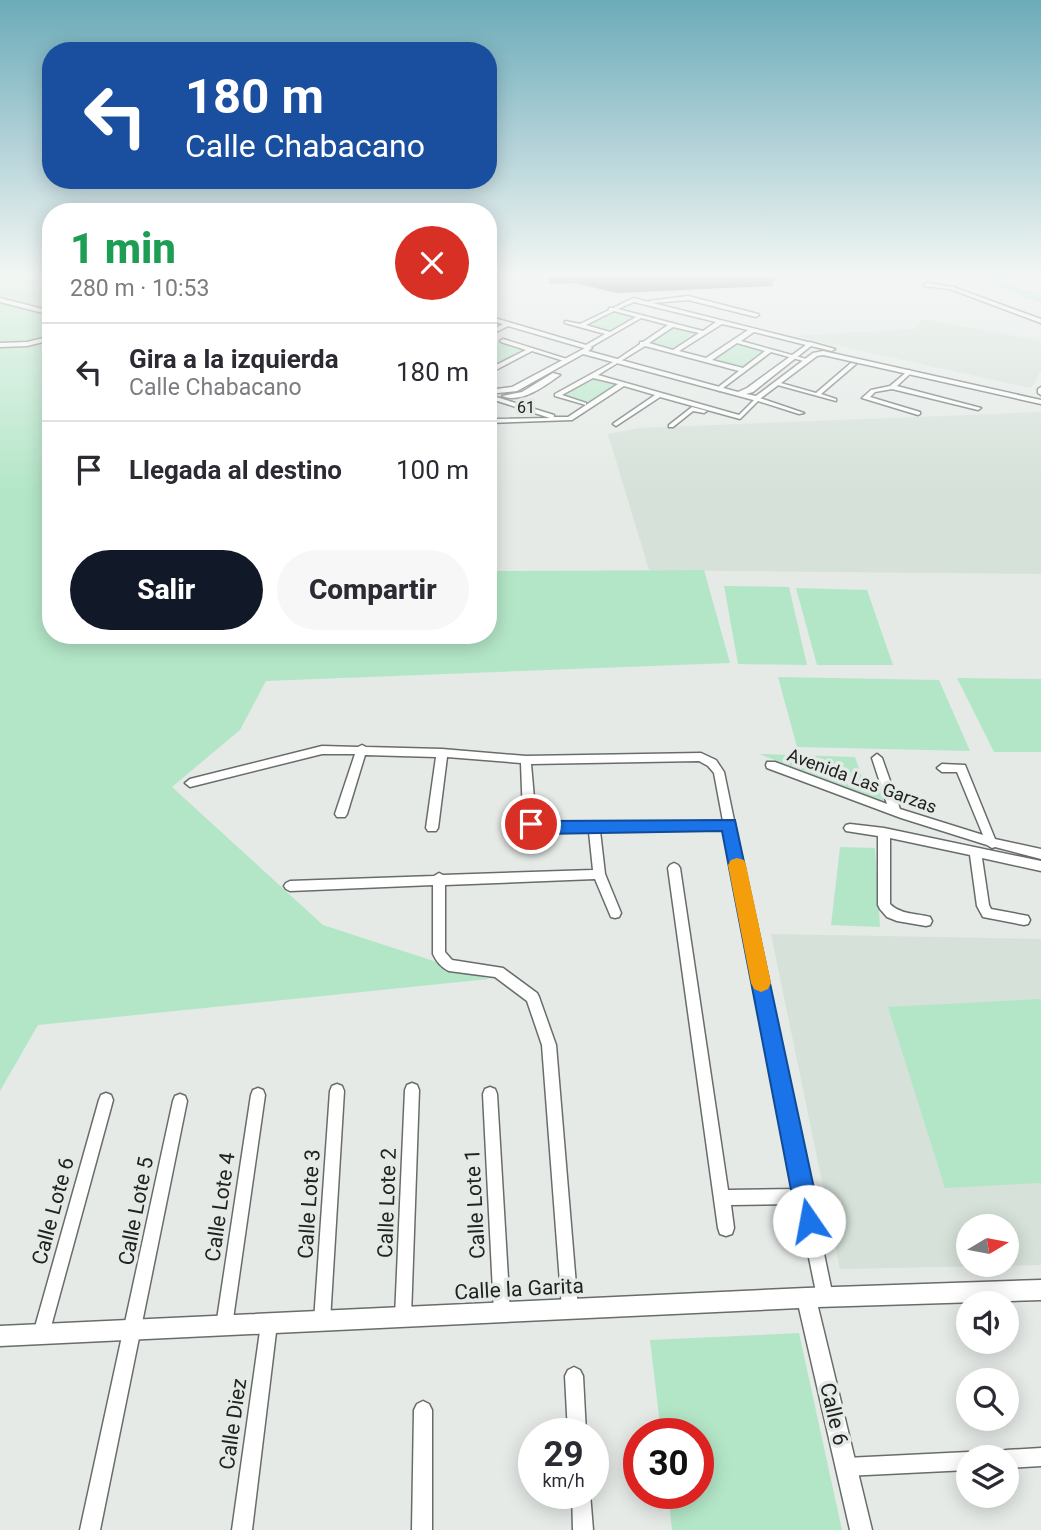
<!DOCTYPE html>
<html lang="es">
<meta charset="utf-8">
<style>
body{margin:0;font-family:Roboto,sans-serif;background:#f7f7f7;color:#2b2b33;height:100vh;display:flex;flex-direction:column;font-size:26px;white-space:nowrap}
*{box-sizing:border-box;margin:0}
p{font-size:23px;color:#7c7c81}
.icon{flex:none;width:38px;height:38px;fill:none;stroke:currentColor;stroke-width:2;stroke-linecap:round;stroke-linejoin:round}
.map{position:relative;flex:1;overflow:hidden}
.details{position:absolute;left:42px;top:203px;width:455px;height:441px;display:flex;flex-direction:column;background:#fff;border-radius:28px;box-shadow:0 4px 18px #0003}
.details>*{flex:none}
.top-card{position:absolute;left:42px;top:42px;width:455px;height:147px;border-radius:28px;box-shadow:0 4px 18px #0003;background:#1a4fa0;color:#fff;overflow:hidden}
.needle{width:46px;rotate:80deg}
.buttons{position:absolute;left:956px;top:1214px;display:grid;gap:14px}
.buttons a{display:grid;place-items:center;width:63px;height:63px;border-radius:50%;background:#fff;box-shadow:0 4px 18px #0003;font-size:35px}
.speed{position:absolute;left:518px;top:1418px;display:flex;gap:14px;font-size:35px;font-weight:700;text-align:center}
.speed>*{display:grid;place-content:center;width:91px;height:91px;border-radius:50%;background:#fff;box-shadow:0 4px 18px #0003;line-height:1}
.speed small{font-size:18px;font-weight:400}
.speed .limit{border:10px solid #d22;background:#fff;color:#111}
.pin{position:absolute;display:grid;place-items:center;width:60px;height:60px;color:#fff;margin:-30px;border:4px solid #fff;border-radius:50%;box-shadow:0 2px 7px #0007}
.me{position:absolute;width:77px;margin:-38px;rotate:348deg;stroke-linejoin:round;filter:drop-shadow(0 0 5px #0008)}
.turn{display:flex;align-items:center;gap:24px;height:147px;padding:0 28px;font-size:32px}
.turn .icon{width:91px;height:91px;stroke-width:2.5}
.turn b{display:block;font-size:49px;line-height:60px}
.round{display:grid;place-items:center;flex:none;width:74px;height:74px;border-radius:37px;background:#f7f7f7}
.headline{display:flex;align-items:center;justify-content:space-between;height:119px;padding:0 28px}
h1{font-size:42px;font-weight:800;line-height:52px;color:#1e9e55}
.button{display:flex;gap:14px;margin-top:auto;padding:14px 28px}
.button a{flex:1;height:80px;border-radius:42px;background:#111827;color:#fff;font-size:28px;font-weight:800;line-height:80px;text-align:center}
.button a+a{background:#f7f7f7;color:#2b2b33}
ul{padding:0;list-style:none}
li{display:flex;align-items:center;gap:21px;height:98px;padding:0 28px;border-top:2px solid #e1e1e2}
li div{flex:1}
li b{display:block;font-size:26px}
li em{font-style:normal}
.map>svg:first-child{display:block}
.built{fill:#d5e1d9;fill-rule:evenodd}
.green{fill:#b3e6c7}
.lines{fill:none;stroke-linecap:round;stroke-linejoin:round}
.minor-casing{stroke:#686d6a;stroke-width:3}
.tertiary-casing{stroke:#686d6a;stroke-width:3}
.primary-casing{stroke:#c5c6c6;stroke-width:2}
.minor{fill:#fff;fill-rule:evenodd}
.tertiary{fill:#fff;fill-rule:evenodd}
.primary{fill:#9af4c8;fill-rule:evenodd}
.wall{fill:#404340}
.building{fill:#4a4e4b;stroke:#343734;stroke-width:2}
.route{fill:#1a73e8;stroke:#114b97;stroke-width:2}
.slow{fill:#f59e0b}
.labels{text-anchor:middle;stroke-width:7;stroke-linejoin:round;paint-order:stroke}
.far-street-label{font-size:16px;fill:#212322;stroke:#e5eae7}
.street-label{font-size:18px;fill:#212322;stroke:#e5eae7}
.near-street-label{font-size:21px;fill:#212322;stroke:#e5eae7}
</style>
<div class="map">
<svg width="1041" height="1530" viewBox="0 0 1041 1530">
<rect width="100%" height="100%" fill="#e5eae7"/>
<path class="built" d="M488 277H897L903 281 614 295 568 285 530 287 488 281Z
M923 319 1041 341V371L1031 388 794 336 914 329Z
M1041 412V574L649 570 608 434 639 428Z
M771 934 1041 939V1265L840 1269ZM968 1227H1006V1265H968Z"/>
<path class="green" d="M0 277H51V635H488V571L704 570 730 663 266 681 240 730 172 787 323 925 489 979 38 1025 0 1091Z
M613 311 635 317 610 333 586 326Z
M673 327 697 333 672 349 649 343Z
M499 342 526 350 493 367 488 365V347Z
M738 344 764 351 741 368 715 360Z
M593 377 617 384 588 403 562 395Z
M724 586 789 587 807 665 738 664Z
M796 588 867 590 893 665H817Z
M778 677 939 680 970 751 797 747Z
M957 678 1041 679V752H994Z
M759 754 855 757 864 783 878 785 884 801Z
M840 847 875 848 880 927 831 925Z
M1041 999V1183L945 1188 888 1007Z
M799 1333 842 1530H672L668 1493H698V1433H661L650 1340Z"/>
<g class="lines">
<defs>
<path id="minor" d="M926 283 953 287 1041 319V323L950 289 924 286Z
M688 296 758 314 759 315 756 317 688 300 652 303 649 301Z
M0 298 51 311V315L0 302Z
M633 298 812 343 813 344 810 346 754 332 741 341 810 360 807 362 771 352 719 391 716 389 717 388 739 371 645 346 598 375 739 415 757 397 804 413 799 414 758 401 740 419 660 397 616 426 613 424 614 423 655 395 624 386 572 420 488 423V419L550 418 488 398V396L490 395 554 415V417H568L586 405 555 396V394L615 361 640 344V342H643L668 325 641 318 587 349 508 326 488 336V332L503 324 488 320V316L586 345 605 334 565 323V321L580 324 609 310V308H613ZM634 302 716 322 703 331 618 309ZM614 311 636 317 610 332 586 325ZM722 324 748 330 706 358 679 351ZM673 327 699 333 673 350 649 343ZM737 343 765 351 743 368 712 360ZM593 378 618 384 586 405V403L562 395Z
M51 336V340L27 346 0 347V343L27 342Z
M503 339 570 360 567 362 532 351 488 374V369L526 350 501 342 500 341Z
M851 363 856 364 821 394 836 399V401L774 384 777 382 816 393Z
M909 370 912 372 911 373 897 386 981 408 978 410 892 389 875 392 870 397 920 412V414L918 415 862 398 871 390 890 386Z
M1041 387V395L1038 393V389Z
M692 407 707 411 704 413 693 411 673 427H669V425Z
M362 745 366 747 442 749 526 756 701 753 716 760 724 772 833 1297 831 1303 825 1305 819 1303 817 1297 798 1204 731 1205 734 1228 732 1234 726 1236 720 1234 718 1228 668 868 670 865 674 863 678 865 680 868 728 1190 795 1189 725 829 600 831 605 874 621 913 619 917 615 918 611 917 595 879 445 885V952L452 960 503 968 537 993 539 997 556 1045 578 1309 576 1315 570 1317 564 1315 562 1309 542 1045 527 1001 495 977 449 971C442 968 436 961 433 954V885L290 891 286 889 284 886 286 883 290 881 434 876 439 873 443 875 593 870 589 832H540L527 827 523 817 521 763 447 757 438 828 436 831H428L426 828 436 757 365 755 347 814 345 817H337L335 814 355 754H322L190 787 185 783 190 779 322 746 358 747ZM699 761 708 766 714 773 723 821 541 824 536 821 531 764Z
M877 754 882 758 900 809 983 835 957 772H942L937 768 942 764 965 765 995 839 1041 849V859L995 847 992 848 987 845 901 818 767 768 766 765 767 762H775L887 804 872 758Z
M850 824 884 828 1041 861V871L982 858 989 905 991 909 1028 916 1030 920 1028 924 1024 925 983 917 977 906 970 855 890 838V904C901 915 916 913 930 917L932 921 930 925 926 926 897 921 887 917 880 909 878 905V836L846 831 844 828 846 825Z
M412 1083 417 1085 419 1090 411 1317 409 1323 403 1325 397 1323 395 1317 405 1090 407 1085Z
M337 1084 342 1086 344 1091 330 1321 328 1327 322 1329 316 1327 314 1321 330 1091 332 1086Z
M490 1087 495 1089 497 1094 510 1312 508 1318 502 1320 496 1318 494 1312 483 1094 485 1089Z
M258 1088 263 1090 265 1095 232 1326 230 1332 224 1334 218 1332 216 1326 251 1095 253 1090Z
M106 1093 111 1095 113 1100 49 1334 47 1340 41 1342 35 1340 33 1334 99 1100 101 1095Z
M180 1094 185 1096 187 1101 100 1530H80L173 1101 175 1096Z
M269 1316 275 1318 277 1324 252 1530H232L261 1324 263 1318Z
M574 1367 580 1370 583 1376 586 1433H568L565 1376 568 1370Z
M423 1401 429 1404 432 1410V1530H412L414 1410 417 1404Z
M1041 1448V1466L1006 1468V1458H997L999 1452 1006 1450Z
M968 1452 975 1454 976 1458H968V1470L846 1476 839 1474 837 1467 839 1460 846 1458Z
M572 1493H590L593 1530H573Z"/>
<path id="tertiary" d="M810 342 835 349 832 351 811 346 753 392 746 394 756 396 813 353 823 351 1041 400V404L823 355 817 356 757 401 583 354 517 391 488 394V390L512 387 589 346 592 348 588 351 738 392 747 388Z
M553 373 560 375C545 386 521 404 502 396L522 392Z
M1041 1280V1300L818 1307 872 1530H850L799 1308 0 1346V1326L806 1288Z"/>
<path id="primary" d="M974 277H985L1041 296V301Z"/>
</defs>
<use href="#minor" class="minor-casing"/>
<use href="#tertiary" class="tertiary-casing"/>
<use href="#primary" class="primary-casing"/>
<use href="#minor" class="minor"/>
<use href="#tertiary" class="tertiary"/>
<use href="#primary" class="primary"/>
</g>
<path class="wall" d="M549 277H790L774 278 772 286 617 293 575 283 549 284Z"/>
<path class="building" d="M612 277H651L618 278Z"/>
<linearGradient id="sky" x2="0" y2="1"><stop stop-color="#6babb9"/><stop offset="0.56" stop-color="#f3f6f4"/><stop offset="1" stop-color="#f3f6f4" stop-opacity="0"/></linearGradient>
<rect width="1041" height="491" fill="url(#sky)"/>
<path class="route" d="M531 818 541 821 735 820 821 1221 818 1229 809 1233 801 1229 797 1221 722 831 540 834 525 829 522 824 525 820Z"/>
<path class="slow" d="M737 858 744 860 746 865 771 983 768 989 761 992 754 989 751 983 728 865 731 860Z"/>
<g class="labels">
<g class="far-street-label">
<text x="526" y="413">61</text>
</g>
<g class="street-label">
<text transform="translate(862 781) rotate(20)" y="6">Avenida Las Garzas</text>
</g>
<g class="near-street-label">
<text transform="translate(387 1203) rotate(-88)" y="7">Calle Lote 2</text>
<text transform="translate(309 1204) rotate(-86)" y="7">Calle Lote 3</text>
<text transform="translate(475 1204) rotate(-93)" y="7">Calle Lote 1</text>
<text transform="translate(220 1207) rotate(-82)" y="7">Calle Lote 4</text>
<text transform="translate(53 1211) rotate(-75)" y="7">Calle Lote 6</text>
<text transform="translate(136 1211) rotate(-79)" y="7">Calle Lote 5</text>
<text transform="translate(519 1289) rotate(-3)" y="7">Calle la Garita</text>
<text transform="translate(834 1414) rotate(77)" y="7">Calle 6</text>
<text transform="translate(233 1424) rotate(-82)" y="7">Calle Diez</text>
</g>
</g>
</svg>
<div class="buttons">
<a><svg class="needle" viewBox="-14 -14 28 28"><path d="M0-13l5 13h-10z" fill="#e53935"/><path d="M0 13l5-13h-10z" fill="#7c7c81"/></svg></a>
<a><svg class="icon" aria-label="sound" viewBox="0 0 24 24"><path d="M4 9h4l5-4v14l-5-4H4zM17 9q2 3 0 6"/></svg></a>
<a><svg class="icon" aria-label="search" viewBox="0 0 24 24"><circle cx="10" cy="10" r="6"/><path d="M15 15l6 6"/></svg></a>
<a><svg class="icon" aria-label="layers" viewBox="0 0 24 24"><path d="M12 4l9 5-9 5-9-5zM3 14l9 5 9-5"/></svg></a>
</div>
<div class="speed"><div>29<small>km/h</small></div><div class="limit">30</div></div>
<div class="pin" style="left:531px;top:824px;background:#d93025"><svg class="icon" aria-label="arrive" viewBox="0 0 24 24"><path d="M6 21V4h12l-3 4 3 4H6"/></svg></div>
<svg class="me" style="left:809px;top:1221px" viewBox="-20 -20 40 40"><circle r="19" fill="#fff"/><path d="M0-13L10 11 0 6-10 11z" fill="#1a73e8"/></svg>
<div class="top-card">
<div class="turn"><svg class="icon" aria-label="left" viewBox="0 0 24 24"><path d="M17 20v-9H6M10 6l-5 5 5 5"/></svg><div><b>180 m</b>Calle Chabacano</div></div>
</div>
<section class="details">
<div class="headline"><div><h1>1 min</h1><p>280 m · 10:53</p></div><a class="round" style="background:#d93025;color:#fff"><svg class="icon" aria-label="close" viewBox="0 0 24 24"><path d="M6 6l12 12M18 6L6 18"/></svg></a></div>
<ul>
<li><svg class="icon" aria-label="left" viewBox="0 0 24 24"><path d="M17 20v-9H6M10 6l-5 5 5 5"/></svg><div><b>Gira a la izquierda</b><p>Calle Chabacano</p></div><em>180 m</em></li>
<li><svg class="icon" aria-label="arrive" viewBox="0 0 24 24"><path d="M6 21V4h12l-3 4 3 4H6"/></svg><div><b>Llegada al destino</b></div><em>100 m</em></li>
</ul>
<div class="button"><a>Salir</a><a>Compartir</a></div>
</section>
</div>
